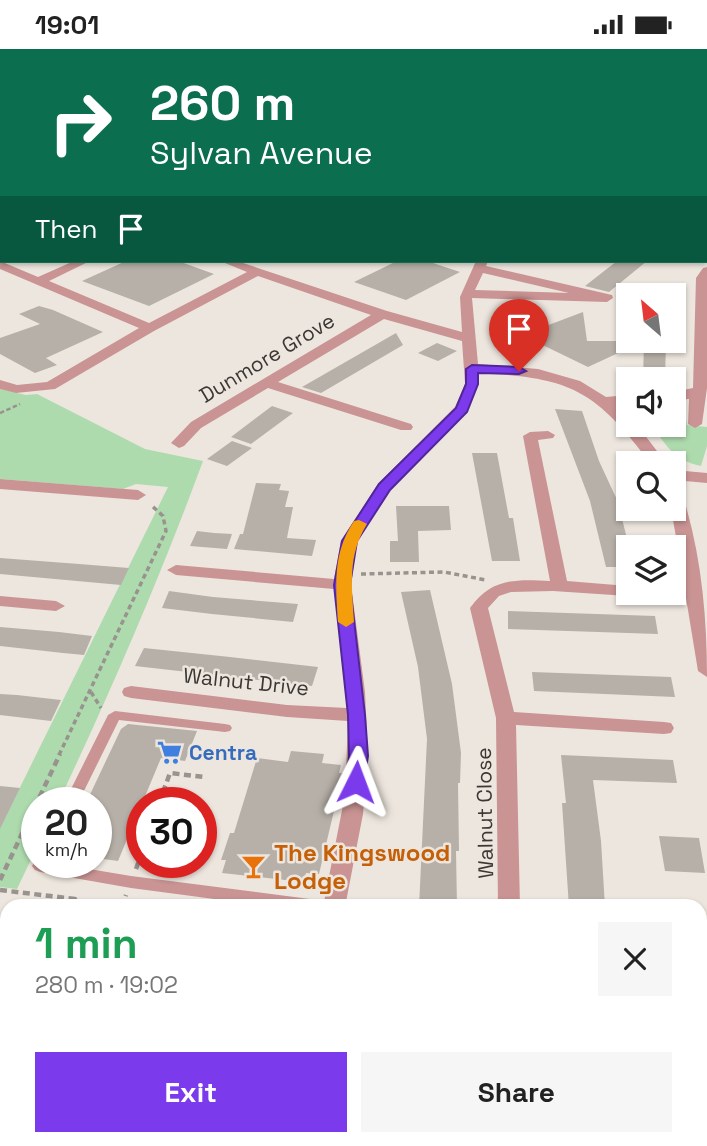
<!DOCTYPE html>
<meta charset="utf-8">
<style>
body{margin:0;font-family:"Space Grotesk",sans-serif;background:#f6f6f6;color:#222;height:100vh;display:flex;flex-direction:column;font-size:26px;white-space:nowrap}
*{box-sizing:border-box;margin:0}
p{font-size:23px;color:#767676}
.icon{flex:none;width:38px;height:38px;fill:none;stroke:currentColor;stroke-width:2;stroke-linecap:round;stroke-linejoin:round}
.map{position:relative;flex:1;overflow:hidden}
.details{position:absolute;left:0px;top:850px;width:707px;height:247px;display:flex;flex-direction:column;background:#fff;border-radius:21px 21px 0 0;box-shadow:0 2px 5px #0004}
.details>*{flex:none}
.hud{position:absolute;left:0px;top:0px;width:707px;height:214px;box-shadow:0 2px 5px #0004;background:#0b6e4f;color:#fff;overflow:hidden}
.needle{width:46px;rotate:332deg}
.tools{position:absolute;left:616px;top:234px;display:grid;gap:14px}
.tools a{display:grid;place-items:center;width:70px;height:70px;border-radius:0px;background:#fff;box-shadow:0 2px 5px #0004;font-size:35px}
.speed{position:absolute;left:21px;top:738px;display:flex;gap:14px;font-size:35px;font-weight:700;text-align:center}
.speed>*{display:grid;place-content:center;width:91px;height:91px;border-radius:50%;background:#fff;box-shadow:0 2px 5px #0004;line-height:1}
.speed small{font-size:18px;font-weight:400}
.speed .limit{border:10px solid #d22;background:#fff;color:#111}
.pin{position:absolute;display:grid;place-items:center;width:60px;height:60px;color:#fff;margin:-72px -30px;border-radius:50% 50% 50% 0;rotate:-45deg;box-shadow:0 0 7px #0007}
.pin .icon{rotate:45deg}
.me{position:absolute;width:77px;margin:-38px;rotate:3deg;stroke-linejoin:round;filter:drop-shadow(0 0 5px #0008)}
.turn{display:flex;align-items:center;gap:24px;height:147px;padding:0 35px;font-size:32px}
.turn .icon{width:91px;height:91px;stroke-width:2.5}
.turn b{display:block;font-size:49px;line-height:60px}
.then{display:flex;align-items:center;height:66px;padding:0 35px;background:#0003;gap:14px;font-size:26px}
.round{display:grid;place-items:center;flex:none;width:74px;height:74px;border-radius:0px;background:#f6f6f6}
.overview{display:flex;align-items:center;justify-content:space-between;height:119px;padding:0 35px}
h1{font-size:42px;font-weight:600;line-height:52px;color:#1e9e55}
.button{display:flex;gap:14px;margin-top:auto;padding:14px 35px}
.button a{flex:1;height:80px;border-radius:0px;background:#7c3aed;color:#fff;font-size:28px;font-weight:600;line-height:80px;text-align:center}
.button a+a{background:#f6f6f6;color:#222}
.status{display:flex;justify-content:space-between;align-items:center;height:49px;padding:0 35px;background:#fff;direction:ltr}
.status svg{height:19px;fill:currentColor}
.map>svg:first-child{display:block}
.green{fill:#aedbae}
.building{fill:#b6b0a8}
.lines{fill:none;stroke-linecap:round;stroke-linejoin:round}
.path-far2{stroke:#98938e;stroke-width:2.5;stroke-dasharray:4.5 2.5;stroke-linecap:butt}
.path-far1{stroke:#98938e;stroke-width:3.5;stroke-dasharray:5 3.5;stroke-linecap:butt}
.path{stroke:#98938e;stroke-width:4.5;stroke-dasharray:7 4.5;stroke-linecap:butt}
.service{fill:#c99493;fill-rule:evenodd}
.minor{fill:#c99493;fill-rule:evenodd}
.tertiary{fill:#c99493;fill-rule:evenodd}
.motorway{fill:#982a36;fill-rule:evenodd}
.route{fill:#7c3aed;stroke:#51269a;stroke-width:2}
.slow{fill:#f59e0b}
.labels{text-anchor:middle;stroke-width:5;stroke-linejoin:round;paint-order:stroke}
.street-label{font-size:21px;fill:#3a3734;stroke:#ede6de}
.shop-label{font-size:21px;font-weight:bold;fill:#366cbe;stroke:#ede6de;text-anchor:start}
.near-food-label{font-size:24px;font-weight:bold;fill:#c56008;stroke:#ede6de;text-anchor:start}
</style>
<div class="status"><b>19:01</b><svg viewBox="0 0 49 12"><path d="M0 12V9h3v3zM5 12V6h3v6zM10 12V3h3v9zM15 12V0h3v12zM26 1h20v11H26zM47 4h2v5h-2z"/></svg></div>
<div class="map">
<svg width="707" height="1097" viewBox="0 0 707 1097">
<rect width="100%" height="100%" fill="#ede6de"/>
<path class="green" d="M0 340 26 346 37 345 145 400 203 412C160 529 111 642 58 754H37V798L17 840 0 838V779L168 438 136 435 123 440 0 430Z
M679 353 684 360 687 376 707 378V397L701 417C673 411 668 398 651 376H674V354Z"/>
<path class="building" d="M126 212H178L214 225 149 257 82 232Z
M397 212H427L460 223 406 251 354 233Z
M617 212H647L609 243 585 237Z
M39 257 53 261 103 283 46 309 57 316 35 324 0 305V289L40 275 19 265Z
M583 263 587 292H666L665 331H643L644 292 588 318 522 286Z
M396 284 403 296 321 344 302 338Z
M437 294 457 302 438 312 418 304Z
M272 357 293 364 251 395 231 388Z
M555 360 582 362 599 412 618 453 628 494V518H606L590 452Z
M232 392 252 399 227 417 207 410Z
M472 404H497L509 469H513L520 512H492Z
M256 434 281 435 279 441 289 442 285 458H293L287 489 316 491 312 507 234 500 240 485H243Z
M396 457H449L451 481 418 482 419 513H390V492H398Z
M197 482 214 484 232 485 227 500 190 497Z
M0 509 79 515 129 519 121 536 0 525Z
M430 541 452 635 461 704 460 734H458L459 802H456L457 858H419L427 690 418 618 401 543Z
M169 542 213 548 298 555 293 573 212 565 162 559Z
M508 562 655 567 658 585 508 580Z
M0 578 59 583 92 587 84 606 63 604 0 597Z
M144 599 230 608 318 618 312 637 135 617Z
M532 623 671 628 675 648 534 642Z
M0 645 17 646 61 651 51 672 0 666Z
M128 675 197 682 185 712 161 709 118 812 96 809V754H86L121 680Z
M291 702 324 705 322 714 341 716 339 724H343L319 825 306 824 303 833 222 824 226 811H221L230 784H234L257 709 288 713Z
M561 706 673 711 677 734 593 731 601 792 605 858H569L562 754H566Z
M0 737 20 739 0 780Z
M659 787 699 789 705 824 665 822Z"/>
<g class="lines">
<path class="path-far2" d="M0 364 20 355"/>
<path class="path-far1" d="M361 525 444 523 486 531
M91 643 101 659
M59 706 166 482 163 467 151 456"/>
<path class="path" d="M159 754 170 724 204 728
M136 820 142 803
M0 831 60 705
M0 841 75 850 72 858
M122 858 126 846
M0 986H7
M25 1094 27 1090"/>
<path class="service" d="M324 0H333L322 2Z
M586 0H592L585 2Z
M688 0H694V2H688Z
M705 17H707V21H705Z
M705 68H707V72H705Z
M705 101H707V105H705Z
M115 662 225 675 230 676 232 679 230 682 225 683 119 671 78 754H64L108 666Z
M36 810 37 814H53L131 827 325 852 331 854 333 858H276L131 839 40 823 35 821 32 817Z"/>
<path class="minor" d="M386 0H401L402 2H387Z
M526 0H537L525 2Z
M0 212 38 228 74 212H90L49 232 149 274 247 223 220 212H237L387 262 462 283 460 248 476 212H488L486 217 612 246 613 249 607 253 472 249 478 315 538 320 580 332 606 348 628 346V354L616 355 628 368V376H637L667 415H651C594 340 571 329 478 324L479 335 467 363 390 441 357 492 351 536 365 643 368 708 363 765 345 858H323L345 746 348 672 287 668 131 649 124 647 122 643 124 639 131 637 287 656 347 659 334 540 176 526 167 521 176 516 334 530 341 492 378 435 455 358 465 335 462 292 384 270 278 333 411 375 413 378 411 381H401L268 339 201 379 184 397 179 399 171 394 191 373 371 266 258 227 154 282 55 340 16 344 0 340V331L17 336 47 333 139 279 0 220ZM483 224 569 244 475 241Z
M707 218V339L702 375 695 379 688 375 689 350 674 351V343L693 339 696 229 703 219Z
M548 382 555 386 553 389 538 391 567 532 628 537V544H635L628 547 553 542 511 543 499 547 488 559 514 663 664 673 671 674 674 679 671 684 664 685 516 676 520 858H498L496 669 470 559C491 529 516 530 550 532L523 387 530 383Z
M674 421 707 424V434L674 431Z
M0 430 138 441 146 446 138 451 0 440Z
M674 439 682 444C701 504 707 565 707 628L698 622 686 549 674 548 666 544H674V538H685L671 460H674Z
M0 547 56 552 65 557 56 562 0 557Z
M266 1090H292L290 1097H264Z"/>
<path class="tertiary" d="M0 1048 7 1049V1071L0 1070Z
M190 1090H256L259 1097H193Z"/>
<path class="motorway" d="M90 0H108L109 2H91Z
M151 0H169L170 2H152Z
M705 121 707 122V130L705 129Z
M705 143H707V152H705Z"/>
</g>
<path class="route" d="M472 316 519 318 526 322 519 325 478 324V335L467 363 390 441 357 492 350 536 365 666 368 707 363 738H350L347 733 349 707 348 666 334 536 342 492 379 435 456 359 466 335V320Z"/>
<path class="slow" d="M359 471 367 475C347 507 352 537 354 573L346 578 338 573C336 536 332 505 354 472Z"/>
<defs>
<symbol id="supermarket-bare" viewBox="-9 -9 18 18"><path d="M-6-5.5h2.5l.6 2H6L4.5 2H-2.5L-4.4-4H-6ZM-1.5 3.2a1.3 1.3 0 1 0 .1 0ZM3 3.2a1.3 1.3 0 1 0 .1 0Z" fill="#3f7fe0" stroke="#ede6de" stroke-width="2.5" paint-order="stroke"/></symbol>
<symbol id="bar-bare" viewBox="-9 -9 18 18"><path d="M-6-5H6L.8 .8V4.5H3.5V6h-7V4.5H-.8V.8Z" fill="#e8710a" stroke="#ede6de" stroke-width="2.5" paint-order="stroke"/></symbol>
</defs>
<g fill-rule="evenodd">
<use href="#supermarket-bare" x="152" y="686" width="35" height="35"/>
<use href="#bar-bare" x="236" y="800" width="35" height="35"/>
</g>
<g class="labels">
<g class="street-label">
<text transform="translate(267 309) rotate(-31)" y="7">Dunmore Grove</text>
<text transform="translate(246 633) rotate(6)" y="7">Walnut Drive</text>
<text transform="translate(485 764) rotate(-91)" y="7">Walnut Close</text>
</g>
<g class="shop-label">
<text x="189" y="711">Centra</text>
</g>
<g class="near-food-label">
<text x="274" y="812">The Kingswood<tspan x="274" dy="28">Lodge</tspan></text>
</g>
</g>
</svg>
<div class="tools">
<a><svg class="needle" viewBox="-14 -14 28 28"><path d="M0-13l5 13h-10z" fill="#e53935"/><path d="M0 13l5-13h-10z" fill="#767676"/></svg></a>
<a><svg class="icon" aria-label="sound" viewBox="0 0 24 24"><path d="M4 9h4l5-4v14l-5-4H4zM17 9q2 3 0 6"/></svg></a>
<a><svg class="icon" aria-label="search" viewBox="0 0 24 24"><circle cx="10" cy="10" r="6"/><path d="M15 15l6 6"/></svg></a>
<a><svg class="icon" aria-label="layers" viewBox="0 0 24 24"><path d="M12 4l9 5-9 5-9-5zM3 14l9 5 9-5"/></svg></a>
</div>
<div class="speed"><div>20<small>km/h</small></div><div class="limit">30</div></div>
<div class="pin" style="left:519px;top:322px;background:#d93025"><svg class="icon" aria-label="arrive" viewBox="0 0 24 24"><path d="M6 21V4h12l-3 4 3 4H6"/></svg></div>
<svg class="me" style="left:356px;top:733px" viewBox="-20 -20 40 40"><path d="M0-17L14 15 0 8-14 15z" fill="#7c3aed" stroke="#fff" stroke-width="4"/></svg>
<div class="hud">
<div class="turn"><svg class="icon" aria-label="right" viewBox="0 0 24 24"><path d="M7 20v-9h11M14 6l5 5-5 5"/></svg><div><b>260 m</b>Sylvan Avenue</div></div>
<div class="then">Then<svg class="icon" aria-label="arrive" viewBox="0 0 24 24"><path d="M6 21V4h12l-3 4 3 4H6"/></svg></div>
</div>
<section class="details">
<div class="overview"><div><h1>1 min</h1><p>280 m · 19:02</p></div><a class="round"><svg class="icon" aria-label="close" viewBox="0 0 24 24"><path d="M6 6l12 12M18 6L6 18"/></svg></a></div>
<div class="button"><a>Exit</a><a>Share</a></div>
</section>
</div>
